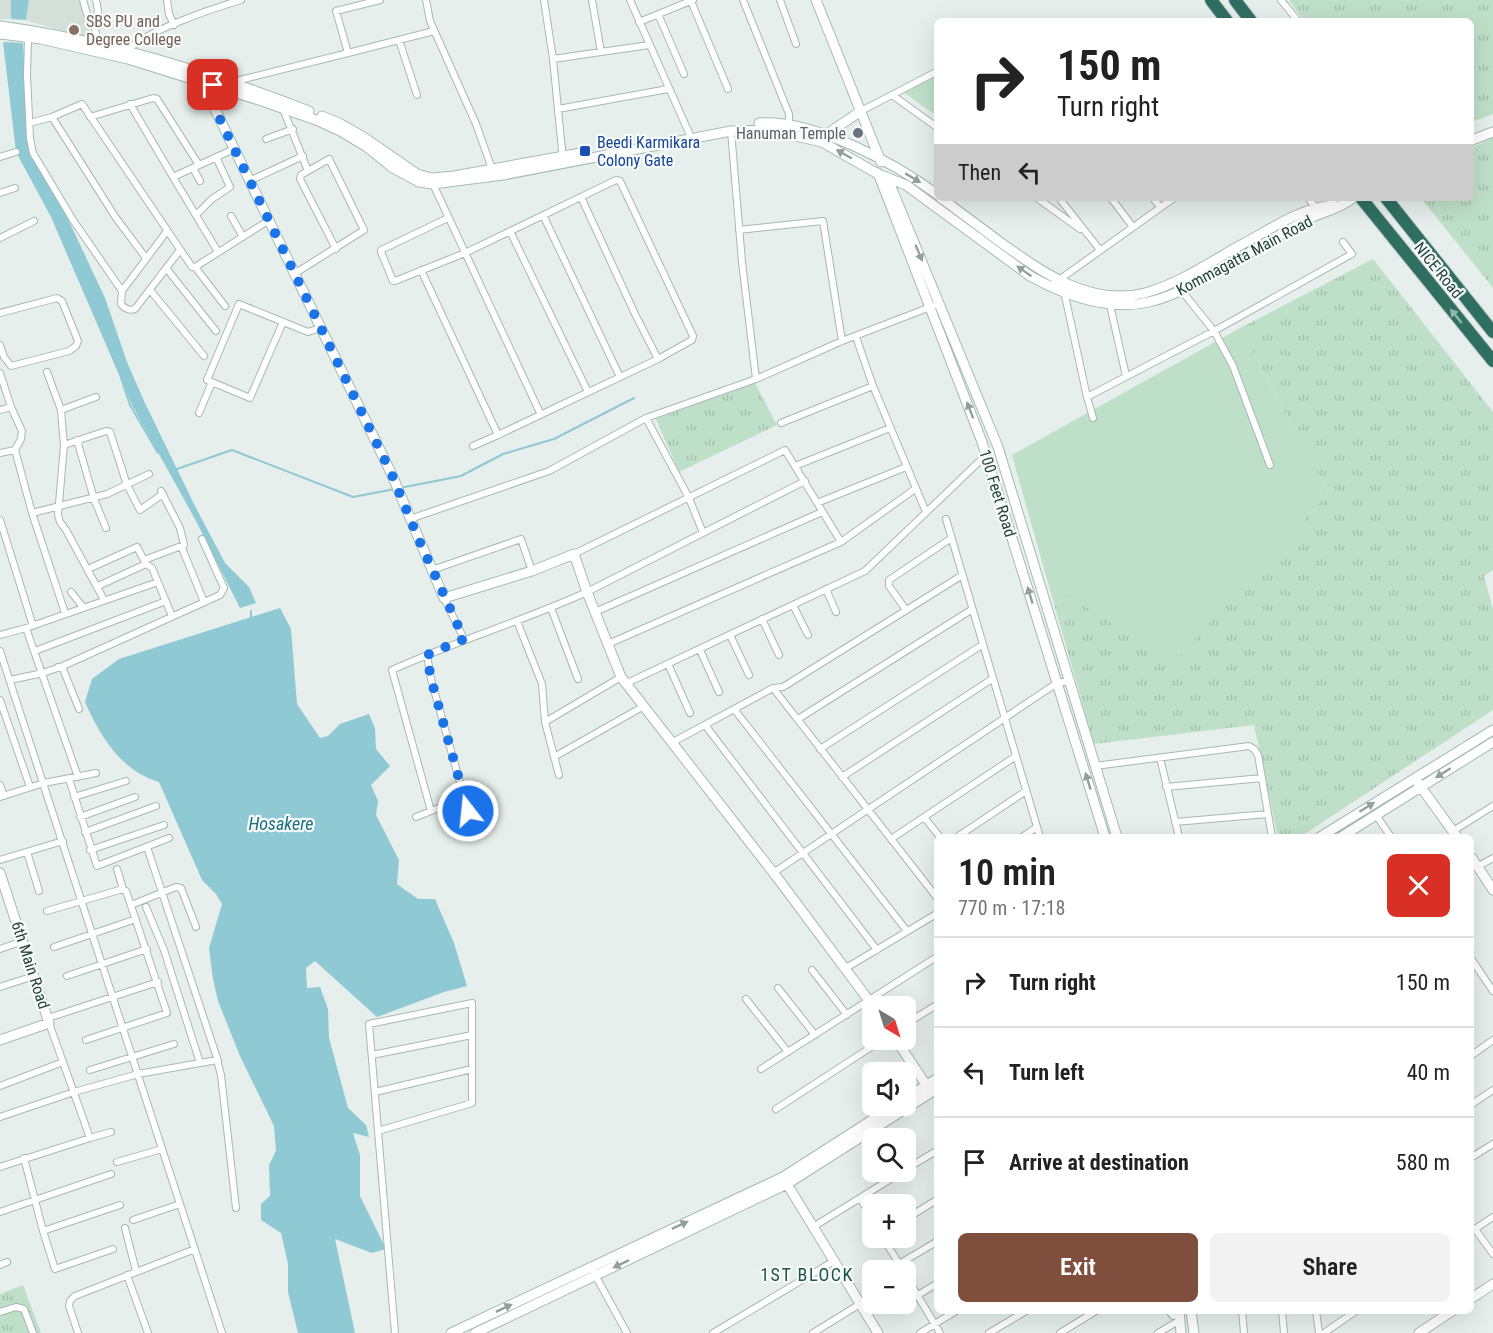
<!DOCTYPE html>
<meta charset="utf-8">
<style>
body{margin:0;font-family:"Roboto Condensed",sans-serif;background:#f2f2f2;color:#222;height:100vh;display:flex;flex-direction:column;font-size:22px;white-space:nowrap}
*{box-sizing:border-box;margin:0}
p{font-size:20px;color:#767676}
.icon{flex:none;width:33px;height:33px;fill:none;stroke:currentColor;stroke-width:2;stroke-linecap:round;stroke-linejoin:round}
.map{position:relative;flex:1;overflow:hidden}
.side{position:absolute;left:934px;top:834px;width:540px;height:480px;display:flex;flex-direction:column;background:#fff;border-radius:9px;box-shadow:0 6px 24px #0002}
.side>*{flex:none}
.banner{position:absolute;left:934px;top:18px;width:540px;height:183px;border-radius:9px;box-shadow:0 6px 24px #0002;background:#fff;color:#222;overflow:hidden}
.needle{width:39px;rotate:142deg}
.fabs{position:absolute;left:862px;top:996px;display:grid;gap:12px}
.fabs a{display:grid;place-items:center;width:54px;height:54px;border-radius:9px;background:#fff;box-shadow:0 6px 24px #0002;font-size:30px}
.pin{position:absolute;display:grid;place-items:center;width:51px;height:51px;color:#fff;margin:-26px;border-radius:12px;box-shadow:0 3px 9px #0006}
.me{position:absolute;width:66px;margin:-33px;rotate:344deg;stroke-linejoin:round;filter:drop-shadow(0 0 4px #0008)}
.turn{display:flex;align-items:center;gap:21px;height:126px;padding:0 24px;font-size:27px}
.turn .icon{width:78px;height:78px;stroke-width:2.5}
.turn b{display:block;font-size:42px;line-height:51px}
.then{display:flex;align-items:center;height:57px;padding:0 24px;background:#0003;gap:12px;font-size:22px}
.round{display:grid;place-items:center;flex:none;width:63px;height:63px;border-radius:9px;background:#f2f2f2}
.headline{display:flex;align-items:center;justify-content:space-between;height:102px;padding:0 24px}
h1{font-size:36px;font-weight:600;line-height:45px}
.action{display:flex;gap:12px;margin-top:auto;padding:12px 24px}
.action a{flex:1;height:69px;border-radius:9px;background:#804e3d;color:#fff;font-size:24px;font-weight:600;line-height:69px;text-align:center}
.action a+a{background:#f2f2f2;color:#222}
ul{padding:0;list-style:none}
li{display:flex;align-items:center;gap:18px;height:90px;padding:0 24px;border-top:2px solid #e0e0e0}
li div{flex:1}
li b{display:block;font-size:22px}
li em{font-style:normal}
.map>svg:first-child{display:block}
.built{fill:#d4dfda}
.grass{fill:url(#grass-tufts)}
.park{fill:#bfe0c8}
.water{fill:#8ec9d4}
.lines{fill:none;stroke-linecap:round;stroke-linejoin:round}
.stream{stroke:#8ec9d4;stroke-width:2}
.street-casing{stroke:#a8b8b2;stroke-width:8}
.secondary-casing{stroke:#a4bbb3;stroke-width:11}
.highway-casing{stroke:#c2cac8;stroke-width:14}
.street{stroke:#fff;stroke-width:6}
.secondary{stroke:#fff;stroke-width:9}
.highway{stroke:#2f6f62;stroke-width:12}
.oneway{fill:#92a09c}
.oneway2{fill:#93b5ae}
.route{stroke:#1a73e8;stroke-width:10;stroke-dasharray:0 18}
.education-dot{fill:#8d6e63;stroke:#f7fbf9;stroke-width:2}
.worship-dot{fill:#6b7280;stroke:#f7fbf9;stroke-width:2}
.transit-dot{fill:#1a4fb4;stroke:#f7fbf9;stroke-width:2}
.labels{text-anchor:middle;stroke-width:4.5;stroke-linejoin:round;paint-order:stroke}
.education-label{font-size:16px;fill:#785e54;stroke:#f7fbf9;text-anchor:start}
.worship-label{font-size:16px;fill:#5b616d;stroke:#f7fbf9;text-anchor:end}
.transit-label{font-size:16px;fill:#164399;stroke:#f7fbf9;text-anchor:start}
.street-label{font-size:16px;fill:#24423a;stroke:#f7fbf9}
.water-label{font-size:18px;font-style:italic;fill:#1c6f80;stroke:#f7fbf9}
.neighbourhood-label{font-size:18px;letter-spacing:1.5px;fill:#1f5548;stroke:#f7fbf9}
</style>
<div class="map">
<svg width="1493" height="1333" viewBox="0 0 1493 1333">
<defs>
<pattern id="grass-tufts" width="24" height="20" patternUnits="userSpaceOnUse" patternTransform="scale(1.5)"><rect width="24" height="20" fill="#bfe0c8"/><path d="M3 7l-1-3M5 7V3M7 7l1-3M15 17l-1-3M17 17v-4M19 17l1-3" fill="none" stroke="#a4c1ad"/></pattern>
</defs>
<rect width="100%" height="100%" fill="#e6efeb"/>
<path class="built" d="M0 0H11V19H0Z
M29 0H83L92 40 26 20Z"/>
<path class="grass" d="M1289 0H1493V114L1472 122V21H1304Z
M1493 138V288L1421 198H1472V148Z
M1373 259 1493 412V570L1484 576 1493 609V710L1300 837H1278L1254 725 1094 744 1048 583 1174 661 1328 493 1240 328Z
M755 383 777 425 679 472 656 419Z
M23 1285 41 1333H0V1294Z"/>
<path class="park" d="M937 76V116L903 92Z
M1240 328 1328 493 1174 662 1048 583 1012 455Z"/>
<path class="water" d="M11 0H29L26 20 11 19Z
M3 42 23 43 27 127 34 158 68 219 105 298 127 362 144 401 195 506 225 563 249 587 256 603 240 608 196 521 132 405 51 217 16 152Z
M280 608 291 629 297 704 320 738 328 736 340 724 369 714 375 728 376 749 390 766 371 785 378 801 376 815 399 860 397 884 418 899H435L454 943 467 986 444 992 377 1017 315 961 306 968 307 988 320 987 328 1009 329 1038 348 1108 366 1125 369 1137 353 1133 360 1155V1196L386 1249 372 1253 335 1239 355 1333H298L288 1292V1264L281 1233 261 1220V1204L270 1196 269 1165 276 1151 274 1126 240 1056 218 1001 213 979 209 948 222 904 216 894 202 880 159 782C121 771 100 736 85 702L92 679 119 659Z"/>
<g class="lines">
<path class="stream" d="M121 378 130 405 158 453
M177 469 232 450 353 497 395 489
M400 488 461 476 503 454 554 439 634 398
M251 620V611"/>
<defs>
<path id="street" d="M83 0 87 14 94 23 98 45
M167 0 169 14 174 25
M426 0 430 21 476 124 492 169
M544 0 553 59 563 160
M592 0 601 52
M630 0 689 133
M743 0 789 114V125
M780 0 796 44
M1281 0 1298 21
M691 1 728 89
M658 14 684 74
M639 22 693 0
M94 23 98 11 96 0
M28 38 27 75 30 138 33 153 73 220 122 291 167 231
M399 40 417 95
M127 51C145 31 214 8 241 0
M348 53 434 31
M553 59 649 45
M235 84 240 80 348 53 336 11 380 0
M892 95 938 128
M130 104 173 177 234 149
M283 109 308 171
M558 109 668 89
M861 111 938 71
M52 117 82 104 192 267H195L268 221
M90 117 153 98 157 99 199 165
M30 123 52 117 116 218 146 258
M731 131 742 262 756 379
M266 139 293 129
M0 157 16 152
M193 168 200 181
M173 177 218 252
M249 181 303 156
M433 184 541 415
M0 193 15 188
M581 197 635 314 658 359
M1037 198 1080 229
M1059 198 1100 250
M1111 198 1133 227
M1153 198 1160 207
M1308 198 1316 208
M196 215 212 199 230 187 216 157
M543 215 620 377
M231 216 243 237
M739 230 823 221 842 341
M510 231 588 392
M0 238 34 221
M195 267 225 306
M166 268 216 331
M421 270 498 435 658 359 692 340 693 336 620 181 616 180 465 253 395 281H393L381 252V250L448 218
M294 274 364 230 329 159 301 175 300 179 336 249
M1049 287 1174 198
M150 290 204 356
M1181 290 1214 331 1233 366 1270 465
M122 291 121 304C125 309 129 311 135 309L180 250
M1064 291 1087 397 1214 331 1352 254 1343 242
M1110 305 1126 376
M0 313 57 298 62 301 78 341 76 346 69 351 11 366 4 357 0 345
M283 322 250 398 207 380 239 304 308 332 320 328
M856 337 873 386 926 512
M47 372 61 410 64 445 58 515 60 522 66 530 104 600
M0 373 11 407 22 431 21 439 15 450
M1087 397 1093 418
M0 410 11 407
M61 410 96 397
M199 413 212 382
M646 418 689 498 703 533
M781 423 873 386
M77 440 94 499 106 528
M64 445 106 431 110 432 127 485 140 510 163 494
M473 446 498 435
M0 453 15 450 32 513 65 613
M795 466 890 428
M817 503 906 467
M32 513 107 494 149 474
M410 519 549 471 646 418 756 379 842 341 933 306
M946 519 1040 837
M0 520 33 626
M182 548 204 602
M574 554 785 450 841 542
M144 560 184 545 180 528 161 491
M88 569 137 547 145 562
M432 570 521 539 532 571
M98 586 146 564 152 568 172 616
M826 589 836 612
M71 592 83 607
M444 598 464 639
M793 605 808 635
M551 608 578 679
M906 610 889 586V580L950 539
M595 612 822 512
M762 619 779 655
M517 621 542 684 545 722
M26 628 78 777
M0 635 26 628 158 582
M730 635 749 675
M608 644 841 542 915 489
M700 650 719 692
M0 651 222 1333
M35 651 166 601
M427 655 431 679 468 811
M668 664 690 713
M58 667 63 669 79 709
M10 680 43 673 63 666 220 595 224 588 202 539
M627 683 865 571 986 455
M773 688 938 899
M0 700 30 787
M734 709 907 931
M798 719 971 610
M705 725 877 950
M673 742 773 688 783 687 961 576
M820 749 982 645
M554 757 644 706
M1160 758 1179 837
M1095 766 1249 746 1254 749 1258 755 1272 837
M559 775 545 722 621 677
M842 777 992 679
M69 779 97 866 169 838
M0 785 4 796
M1166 787 1262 778
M0 797 44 783 96 773
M74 797 126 781
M431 811 392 670C456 641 523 621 587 592L805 481
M1376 815 1391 837
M80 817 135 797
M416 817 464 798
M924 817 940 837
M1175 822 1268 814
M1453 831 1493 806
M85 832 156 806
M957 837 1026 791
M1022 837 1037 827
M891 839 1016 756
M147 847 218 1061
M90 850 164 825
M27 852 39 891
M0 860 63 841
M1477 867 1493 858
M117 869 123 889
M773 873 1057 683 1069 681
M131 905 176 887 181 888 196 927
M146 907 164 950 200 1063
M47 911 123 889 126 891 167 1013 86 1040
M54 947 136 919
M0 949 23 941
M1472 960 1493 991
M846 968 938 913
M812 970 847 1015
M67 976 147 949
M0 987 34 976
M778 988 815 1035
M746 999 788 1052
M48 1018 158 982
M906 1024 938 1004
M372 1055 472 1035
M1472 1055 1493 1040
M761 1069 938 956
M90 1070 174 1044
M0 1086 63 1062
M375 1092 472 1069
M1472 1104 1493 1090
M776 1109 882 1040
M0 1117 74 1092 138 1074 217 1060 221 1075 236 1208
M378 1131 472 1103V1003L369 1024 395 1333
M90 1138 111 1132
M1472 1157 1493 1144
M24 1158 43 1231 55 1269 113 1249
M117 1162 162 1149
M0 1167 90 1138 49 1023
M906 1169 938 1150
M860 1198 873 1220
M0 1212 111 1174
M906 1219 938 1199
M133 1220 180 1204
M813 1227 902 1172
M125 1228 136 1271
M1475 1229 1493 1254
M43 1231 120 1205
M1472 1231 1493 1217
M883 1238 903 1270
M899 1264 938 1241
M0 1265 7 1262
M594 1273 627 1333
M127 1275 148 1333
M906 1276 940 1333
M918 1295 938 1283
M1169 1311 1173 1316 1179 1314
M1242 1311 1244 1333
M1282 1311 1284 1333
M1316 1311 1319 1333
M0 1312 16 1307 24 1309 33 1333
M78 1333 69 1306 70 1301 75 1296 195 1249
M713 1333 834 1261
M813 1333 860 1304
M920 1333 956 1311
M989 1333 1026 1311
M1060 1333 1096 1311
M1158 1333 1180 1320
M1324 1333 1356 1311"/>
<path id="secondary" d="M816 0 881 162
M0 26C106 40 209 72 309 111
M0 34 41 39 128 59 262 101 316 120 340 131 367 147 393 168 419 182 433 184 503 175 731 131 765 129 822 142 878 174 906 185 1030 276C1066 296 1108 311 1149 302 1188 293 1240 257 1276 237 1288 231 1300 223 1312 217 1326 211 1341 208 1353 198
M213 85 215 109 392 475 444 598 532 571 574 554 587 592 621 677 779 880 873 1006
M322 116 339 123 365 138 417 174 432 178 454 176 586 152
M759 123C814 119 895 163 938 195
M825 138 827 134 861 111
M1472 140 1493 132
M878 173 982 442 1105 837
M887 177 998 447 1117 837
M941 198C961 213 980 227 1000 242 1042 272 1090 307 1145 293 1178 284 1209 263 1239 246 1270 230 1299 208 1334 205
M1418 783 1457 837
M1320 837 1493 730
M1341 837 1493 742
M1472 858 1493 890
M0 873 49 1023 0 1040
M896 1040 931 1092
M906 1098 938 1078
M784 1179 878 1333
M1472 1298 1493 1284
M1179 1311 1181 1333
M1191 1311 1194 1333
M451 1333 783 1177 894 1106
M475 1333 787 1184 938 1088
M1419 1333 1452 1311"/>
<path id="highway" d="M1211 0 1227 21
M1235 0 1251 21
M1361 198 1493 361
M1386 198 1493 332"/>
</defs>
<use href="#street" class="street-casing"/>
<use href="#secondary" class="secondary-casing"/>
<use href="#highway" class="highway-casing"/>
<use href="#street" class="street"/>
<use href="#secondary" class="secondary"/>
<use href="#highway" class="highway"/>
</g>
<defs><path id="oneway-solid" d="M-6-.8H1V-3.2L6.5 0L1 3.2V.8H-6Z" transform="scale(1.5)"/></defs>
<g class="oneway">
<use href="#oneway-solid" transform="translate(844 154) rotate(-150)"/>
<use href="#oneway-solid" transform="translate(913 178) rotate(31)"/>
<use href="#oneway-solid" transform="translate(919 253) rotate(67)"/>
<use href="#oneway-solid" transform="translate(1024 271) rotate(-145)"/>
<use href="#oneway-solid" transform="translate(970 410) rotate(-111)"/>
<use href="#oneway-solid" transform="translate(1030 595) rotate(-107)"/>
<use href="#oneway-solid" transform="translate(1443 773) rotate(148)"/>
<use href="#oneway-solid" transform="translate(1088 781) rotate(-107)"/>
<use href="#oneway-solid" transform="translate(1367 807) rotate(-32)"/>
<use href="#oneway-solid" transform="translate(680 1225) rotate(-25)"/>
<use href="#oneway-solid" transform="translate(621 1264) rotate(154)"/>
<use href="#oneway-solid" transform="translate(504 1308) rotate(-25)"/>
</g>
<use class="oneway2" href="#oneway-solid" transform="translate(1456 316) rotate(-129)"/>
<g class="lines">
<path class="route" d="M213 85 215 109 392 475 418 538 464 639 427 655 431 679 468 811"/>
</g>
<circle class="education-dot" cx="74" cy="30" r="6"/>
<circle class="worship-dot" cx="858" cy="133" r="6"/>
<rect class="transit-dot" x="579" y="145" width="12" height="12" rx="3"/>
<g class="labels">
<g class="education-label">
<text x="86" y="27">SBS PU and<tspan x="86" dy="18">Degree College</tspan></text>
</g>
<g class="worship-label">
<text x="846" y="139">Hanuman Temple</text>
</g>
<g class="transit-label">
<text x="597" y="148">Beedi Karmikara<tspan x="597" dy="18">Colony Gate</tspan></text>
</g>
<g class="street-label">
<text transform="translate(1244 255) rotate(-28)" y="6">Kommagatta Main Road</text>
<text transform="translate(1439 270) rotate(51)" y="6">NICE Road</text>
<text transform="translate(998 493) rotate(73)" y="6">100 Feet Road</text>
<text transform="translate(31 965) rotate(72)" y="6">6th Main Road</text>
</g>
<g class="water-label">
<text x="281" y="830">Hosakere</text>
</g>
<g class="neighbourhood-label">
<text x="807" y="1281">1ST BLOCK</text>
</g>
</g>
</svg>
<div class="fabs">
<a><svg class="needle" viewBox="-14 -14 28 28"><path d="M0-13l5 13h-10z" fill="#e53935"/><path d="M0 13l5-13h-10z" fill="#767676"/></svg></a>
<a><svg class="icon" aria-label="sound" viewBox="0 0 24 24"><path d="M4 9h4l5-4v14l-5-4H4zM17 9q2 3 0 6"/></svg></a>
<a><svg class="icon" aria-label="search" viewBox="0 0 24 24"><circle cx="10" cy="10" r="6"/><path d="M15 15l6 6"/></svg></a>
<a>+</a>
<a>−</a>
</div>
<div class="pin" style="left:213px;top:85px;background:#d93025"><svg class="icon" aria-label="arrive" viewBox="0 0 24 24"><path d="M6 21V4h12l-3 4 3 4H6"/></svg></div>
<svg class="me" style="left:468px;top:811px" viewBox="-20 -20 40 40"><circle r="17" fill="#1a73e8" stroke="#fff" stroke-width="3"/><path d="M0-11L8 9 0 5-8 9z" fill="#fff"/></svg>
<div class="banner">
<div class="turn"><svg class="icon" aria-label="right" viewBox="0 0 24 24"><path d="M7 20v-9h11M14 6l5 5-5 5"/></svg><div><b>150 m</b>Turn right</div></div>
<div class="then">Then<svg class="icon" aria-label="left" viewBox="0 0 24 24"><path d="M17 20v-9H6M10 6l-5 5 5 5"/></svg></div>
</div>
<section class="side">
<div class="headline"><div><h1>10 min</h1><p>770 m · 17:18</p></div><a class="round" style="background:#d93025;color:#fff"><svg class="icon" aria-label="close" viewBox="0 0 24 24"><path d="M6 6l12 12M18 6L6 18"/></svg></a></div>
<ul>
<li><svg class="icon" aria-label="right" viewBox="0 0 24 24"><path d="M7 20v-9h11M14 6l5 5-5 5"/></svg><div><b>Turn right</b></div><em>150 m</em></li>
<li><svg class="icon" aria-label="left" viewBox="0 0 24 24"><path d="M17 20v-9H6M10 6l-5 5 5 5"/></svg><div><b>Turn left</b></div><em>40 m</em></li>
<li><svg class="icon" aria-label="arrive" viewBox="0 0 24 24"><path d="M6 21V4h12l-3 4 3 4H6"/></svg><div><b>Arrive at destination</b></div><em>580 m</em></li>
</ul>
<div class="action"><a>Exit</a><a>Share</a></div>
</section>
</div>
